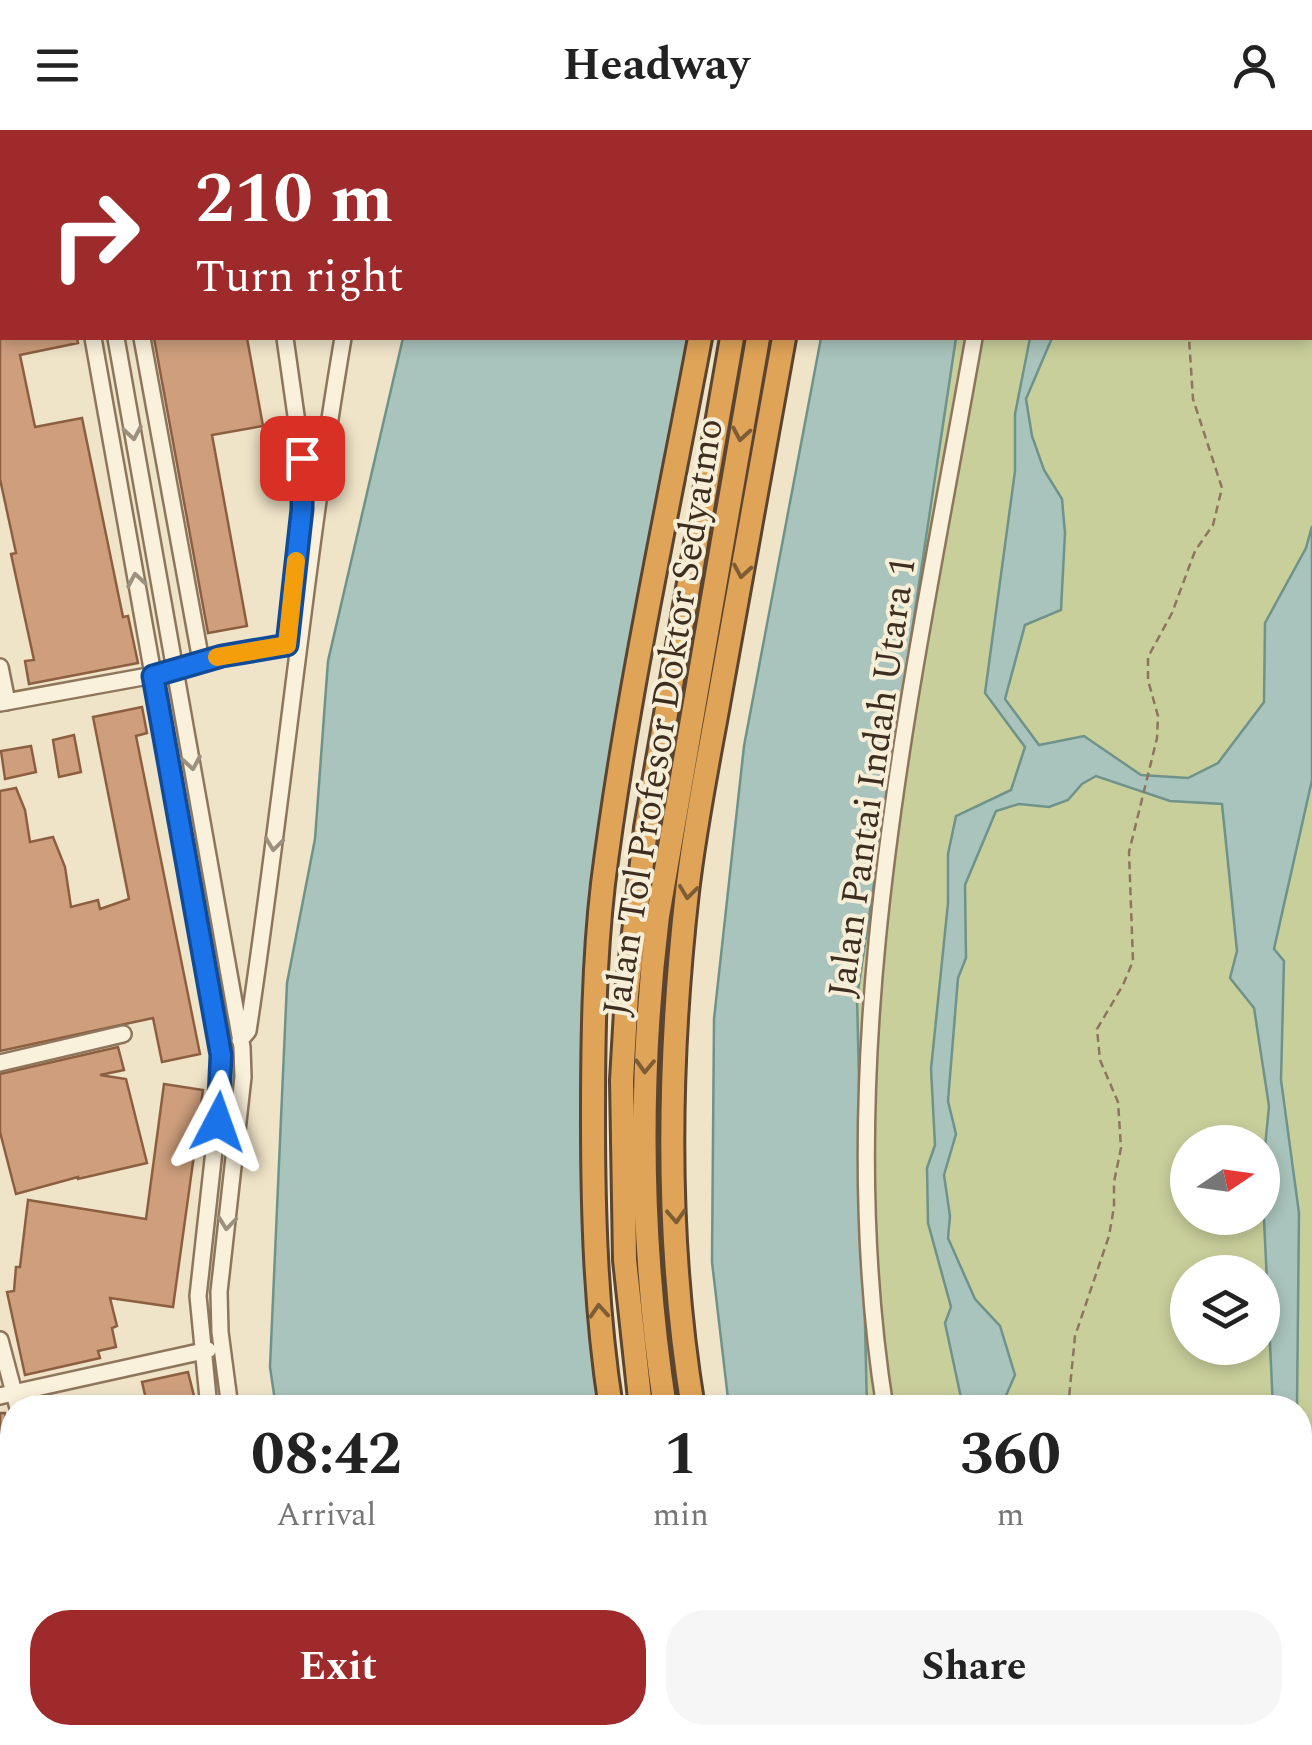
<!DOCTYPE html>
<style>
body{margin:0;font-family:Spectral,serif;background:#f6f6f6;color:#222;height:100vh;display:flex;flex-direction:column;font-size:38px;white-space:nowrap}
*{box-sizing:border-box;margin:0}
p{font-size:32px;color:#767676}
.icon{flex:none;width:55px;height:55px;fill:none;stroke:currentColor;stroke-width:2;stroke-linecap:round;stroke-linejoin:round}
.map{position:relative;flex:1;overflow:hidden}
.panel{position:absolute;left:0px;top:1265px;width:1312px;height:350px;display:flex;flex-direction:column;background:#fff;border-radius:40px 40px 0 0;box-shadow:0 5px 15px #0003}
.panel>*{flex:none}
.top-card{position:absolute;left:0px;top:0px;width:1312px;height:210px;box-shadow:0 5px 15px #0003;background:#9e2a2b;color:#fff;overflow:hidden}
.needle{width:65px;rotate:77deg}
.controls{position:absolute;left:1170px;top:995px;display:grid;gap:20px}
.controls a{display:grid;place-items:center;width:110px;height:110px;border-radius:50%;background:#fff;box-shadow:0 5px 15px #0003;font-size:50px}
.pin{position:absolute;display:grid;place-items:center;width:85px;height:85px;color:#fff;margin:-42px;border-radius:20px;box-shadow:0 5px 15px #0006}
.me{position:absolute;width:110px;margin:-55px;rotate:4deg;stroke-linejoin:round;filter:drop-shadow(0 0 8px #0008)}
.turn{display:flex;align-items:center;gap:35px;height:210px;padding:0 30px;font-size:45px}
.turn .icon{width:130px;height:130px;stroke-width:2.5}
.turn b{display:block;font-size:70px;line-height:85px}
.eta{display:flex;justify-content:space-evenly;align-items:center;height:170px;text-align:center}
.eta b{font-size:60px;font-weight:700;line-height:70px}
.button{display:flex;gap:20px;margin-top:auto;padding:20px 30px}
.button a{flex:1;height:115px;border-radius:40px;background:#9e2a2b;color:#fff;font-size:40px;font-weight:700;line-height:115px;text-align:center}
.button a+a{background:#f6f6f6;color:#222}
header{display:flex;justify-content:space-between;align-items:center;height:130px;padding:0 30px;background:#fff;font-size:45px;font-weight:700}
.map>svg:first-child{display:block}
.green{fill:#c9cf9b;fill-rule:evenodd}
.water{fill:#a9c4bc;stroke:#6f938a;stroke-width:2.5}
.building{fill:#cf9f7d;stroke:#8d5f41;stroke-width:2.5}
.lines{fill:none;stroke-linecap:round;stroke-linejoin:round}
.minor-casing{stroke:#8d765c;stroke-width:20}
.highway-casing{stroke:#5b4430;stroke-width:28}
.path{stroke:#8d765c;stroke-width:2.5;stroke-dasharray:8 5;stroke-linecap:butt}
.minor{stroke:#faf1dc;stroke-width:15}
.highway{stroke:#e0a458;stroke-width:22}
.oneway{stroke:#9c907e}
.oneway2{stroke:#7e5d36}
.route-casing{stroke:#114b97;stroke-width:25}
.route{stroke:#1a73e8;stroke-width:18}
.slow{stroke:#f59e0b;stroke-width:18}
.labels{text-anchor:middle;stroke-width:8;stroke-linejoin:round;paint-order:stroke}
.street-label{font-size:38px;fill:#3d2e20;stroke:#f7eed8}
</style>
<header><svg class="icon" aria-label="menu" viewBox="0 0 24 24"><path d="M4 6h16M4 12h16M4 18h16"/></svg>Headway<svg class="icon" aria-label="person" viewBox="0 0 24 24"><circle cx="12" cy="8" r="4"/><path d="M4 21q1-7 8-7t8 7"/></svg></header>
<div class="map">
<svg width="1312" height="1615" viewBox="0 0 1312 1615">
<rect width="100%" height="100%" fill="#f0e4c8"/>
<path class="green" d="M987 0H1312V1615H936L934 1603 1300 1602V1278H867L864 1265 857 867 956 208H1310V2H986ZM1188 1012H1262V1088H1188ZM1188 1142H1262V1218H1188Z"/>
<path class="water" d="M456 0H731L455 2Z
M403 208H694L596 768 604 1277 276 1278 270 1237 287 853 315 709 328 531Z
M821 208H956L857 867 867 1277H729L712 1132 714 889 744 616Z
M1030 208H1052L1026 269 1032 306 1044 340 1062 369 1065 403 1061 480 1025 495 1005 569 1039 615 1084 606 1141 645 1188 648 1218 633 1264 572 1265 493 1306 418 1312 396V650L1274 819 1284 831 1281 950 1299 1083 1297 1277H1273L1262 1048 1269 976 1254 878 1230 848 1237 821 1222 674 1170 671 1096 646 1082 654 1068 670 1049 677 1019 674 996 681 965 755 966 828 958 848 948 971 956 1004 944 1045 950 1086 948 1108 975 1169 1000 1196 1015 1245 1001 1277H963L945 1193 951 1177 928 1093 927 1038 935 1015 931 939 948 773V724L956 686 1011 660 1025 617 985 563 1015 341V284Z
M666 1602 668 1615H330L328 1603Z
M788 1603H934L936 1615H791Z"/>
<path class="building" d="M0 208H77L78 213 20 225 35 297 82 288 123 487 128 486 138 533 29 554 25 531 34 530 11 424 16 423 0 349Z
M154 208H247L263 296 212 305 247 496 208 503Z
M142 577 147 603 136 606 200 924 162 932 153 888 0 921V661L16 658 25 680 30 712 53 707 65 737 71 777 98 770 100 779 129 769 93 587Z
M74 605 81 642 59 647 53 610Z
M31 616 36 642 5 649 1 621Z
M118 917 124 940 100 945 126 949 147 1033 78 1049V1047L16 1064 0 1002V944Z
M164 954 203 960 173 1177 110 1168 117 1196 112 1198 116 1217 98 1221 100 1228 25 1245 7 1162 14 1161 16 1137H20L28 1070 146 1089Z
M188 1242 196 1274 148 1278 142 1252Z
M0 1283H5L12 1317V1379L0 1382Z
M0 1429H5L12 1463V1602H23L22 1615H0Z"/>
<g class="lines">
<defs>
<path id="minor" d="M56 0V2
M78 0 79 2
M104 0V2
M239 0 240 2
M253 0V2
M377 2 378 0
M1010 2V0
M93 208 221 925V957L198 1166 209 1278
M116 208 242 917 243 947 219 1162 220 1202 230 1278
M142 208 201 531
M285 208 302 328H311
M287 515 302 379V328
M195 532 299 513
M0 537 7 572
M0 573 159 544
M240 910 248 901C283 670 304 438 343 208
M0 933 123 904
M0 1210 18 1278
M0 1266 208 1220
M885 1278C828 919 912 560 974 208
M1300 1458 1312 1456
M1300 1473 1312 1471
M228 1602 230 1610
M265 1602 267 1615
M288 1602 290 1615
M966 1602 969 1615
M33 1615 36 1602"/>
<path id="highway" d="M737 2V0
M768 2 769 0
M793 2 794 0
M819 2 820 0
M611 1278C596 1182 593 1086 593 989 593 911 594 832 603 754 626 571 666 389 700 208
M641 1278 625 1130 622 950 627 864 646 698 732 208
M665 1278C640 1113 638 950 658 786L758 208
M693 1278C665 1109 668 931 687 762 695 692 710 621 722 552 743 437 763 322 784 208
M670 1602 672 1615
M701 1602 703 1615
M726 1602 728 1615
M753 1602 755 1615"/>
</defs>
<use href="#minor" class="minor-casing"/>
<use href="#highway" class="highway-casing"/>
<path class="path" d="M1222 2 1223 0
M1068 1278 1075 1206 1109 1106 1114 1077V1052L1121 1018 1118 972 1100 930 1097 899 1123 855 1133 831 1129 722 1157 608 1158 586 1148 550V527L1172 483 1195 421 1213 395 1222 358 1193 269 1189 208
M1166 1602 1171 1615"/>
<use href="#minor" class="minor"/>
<use href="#highway" class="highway"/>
</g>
<defs><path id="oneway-chevron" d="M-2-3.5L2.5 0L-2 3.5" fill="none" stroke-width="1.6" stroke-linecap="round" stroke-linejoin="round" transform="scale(2.5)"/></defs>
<g class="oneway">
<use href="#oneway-chevron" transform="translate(133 303) rotate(80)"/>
<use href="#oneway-chevron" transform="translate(136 450) rotate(-100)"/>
<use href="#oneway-chevron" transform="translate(192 633) rotate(80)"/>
<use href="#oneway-chevron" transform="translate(274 714) rotate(97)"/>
<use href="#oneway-chevron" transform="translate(227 1093) rotate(96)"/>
</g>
<g class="oneway2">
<use href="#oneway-chevron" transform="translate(741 304) rotate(100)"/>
<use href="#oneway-chevron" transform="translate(742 441) rotate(100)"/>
<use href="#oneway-chevron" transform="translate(688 762) rotate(97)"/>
<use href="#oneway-chevron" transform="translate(645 936) rotate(92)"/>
<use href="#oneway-chevron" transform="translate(676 1086) rotate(87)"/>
<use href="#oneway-chevron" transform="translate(599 1181) rotate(-94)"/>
</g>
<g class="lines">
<defs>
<path id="route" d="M218 992 221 925 153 546 222 526 287 515 302 379V328"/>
</defs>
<use href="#route" class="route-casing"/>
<use href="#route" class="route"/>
<path class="slow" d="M217 527 287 515 296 431"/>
</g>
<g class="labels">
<g class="street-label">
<text transform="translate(662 587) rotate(-81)" y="13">Jalan Tol Profesor Doktor Sedyatmo</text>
<text transform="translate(871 647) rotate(-82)" y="13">Jalan Pantai Indah Utara 1</text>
</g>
</g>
</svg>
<div class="controls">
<a><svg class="needle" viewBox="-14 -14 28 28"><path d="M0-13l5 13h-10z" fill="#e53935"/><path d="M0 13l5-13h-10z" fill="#767676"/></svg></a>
<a><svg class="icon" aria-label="layers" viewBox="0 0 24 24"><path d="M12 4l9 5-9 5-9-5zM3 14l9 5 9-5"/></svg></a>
</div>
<div class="pin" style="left:302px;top:328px;background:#d93025"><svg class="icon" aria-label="arrive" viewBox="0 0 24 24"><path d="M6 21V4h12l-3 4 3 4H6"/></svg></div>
<svg class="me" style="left:218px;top:992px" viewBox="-20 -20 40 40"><path d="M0-17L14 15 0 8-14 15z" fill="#1a73e8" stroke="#fff" stroke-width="4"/></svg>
<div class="top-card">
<div class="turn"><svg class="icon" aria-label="right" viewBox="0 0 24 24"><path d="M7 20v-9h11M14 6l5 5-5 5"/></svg><div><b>210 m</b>Turn right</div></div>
</div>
<section class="panel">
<div class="eta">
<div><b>08:42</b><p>Arrival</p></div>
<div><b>1</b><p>min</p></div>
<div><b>360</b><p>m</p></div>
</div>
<div class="button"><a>Exit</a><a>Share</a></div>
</section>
</div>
